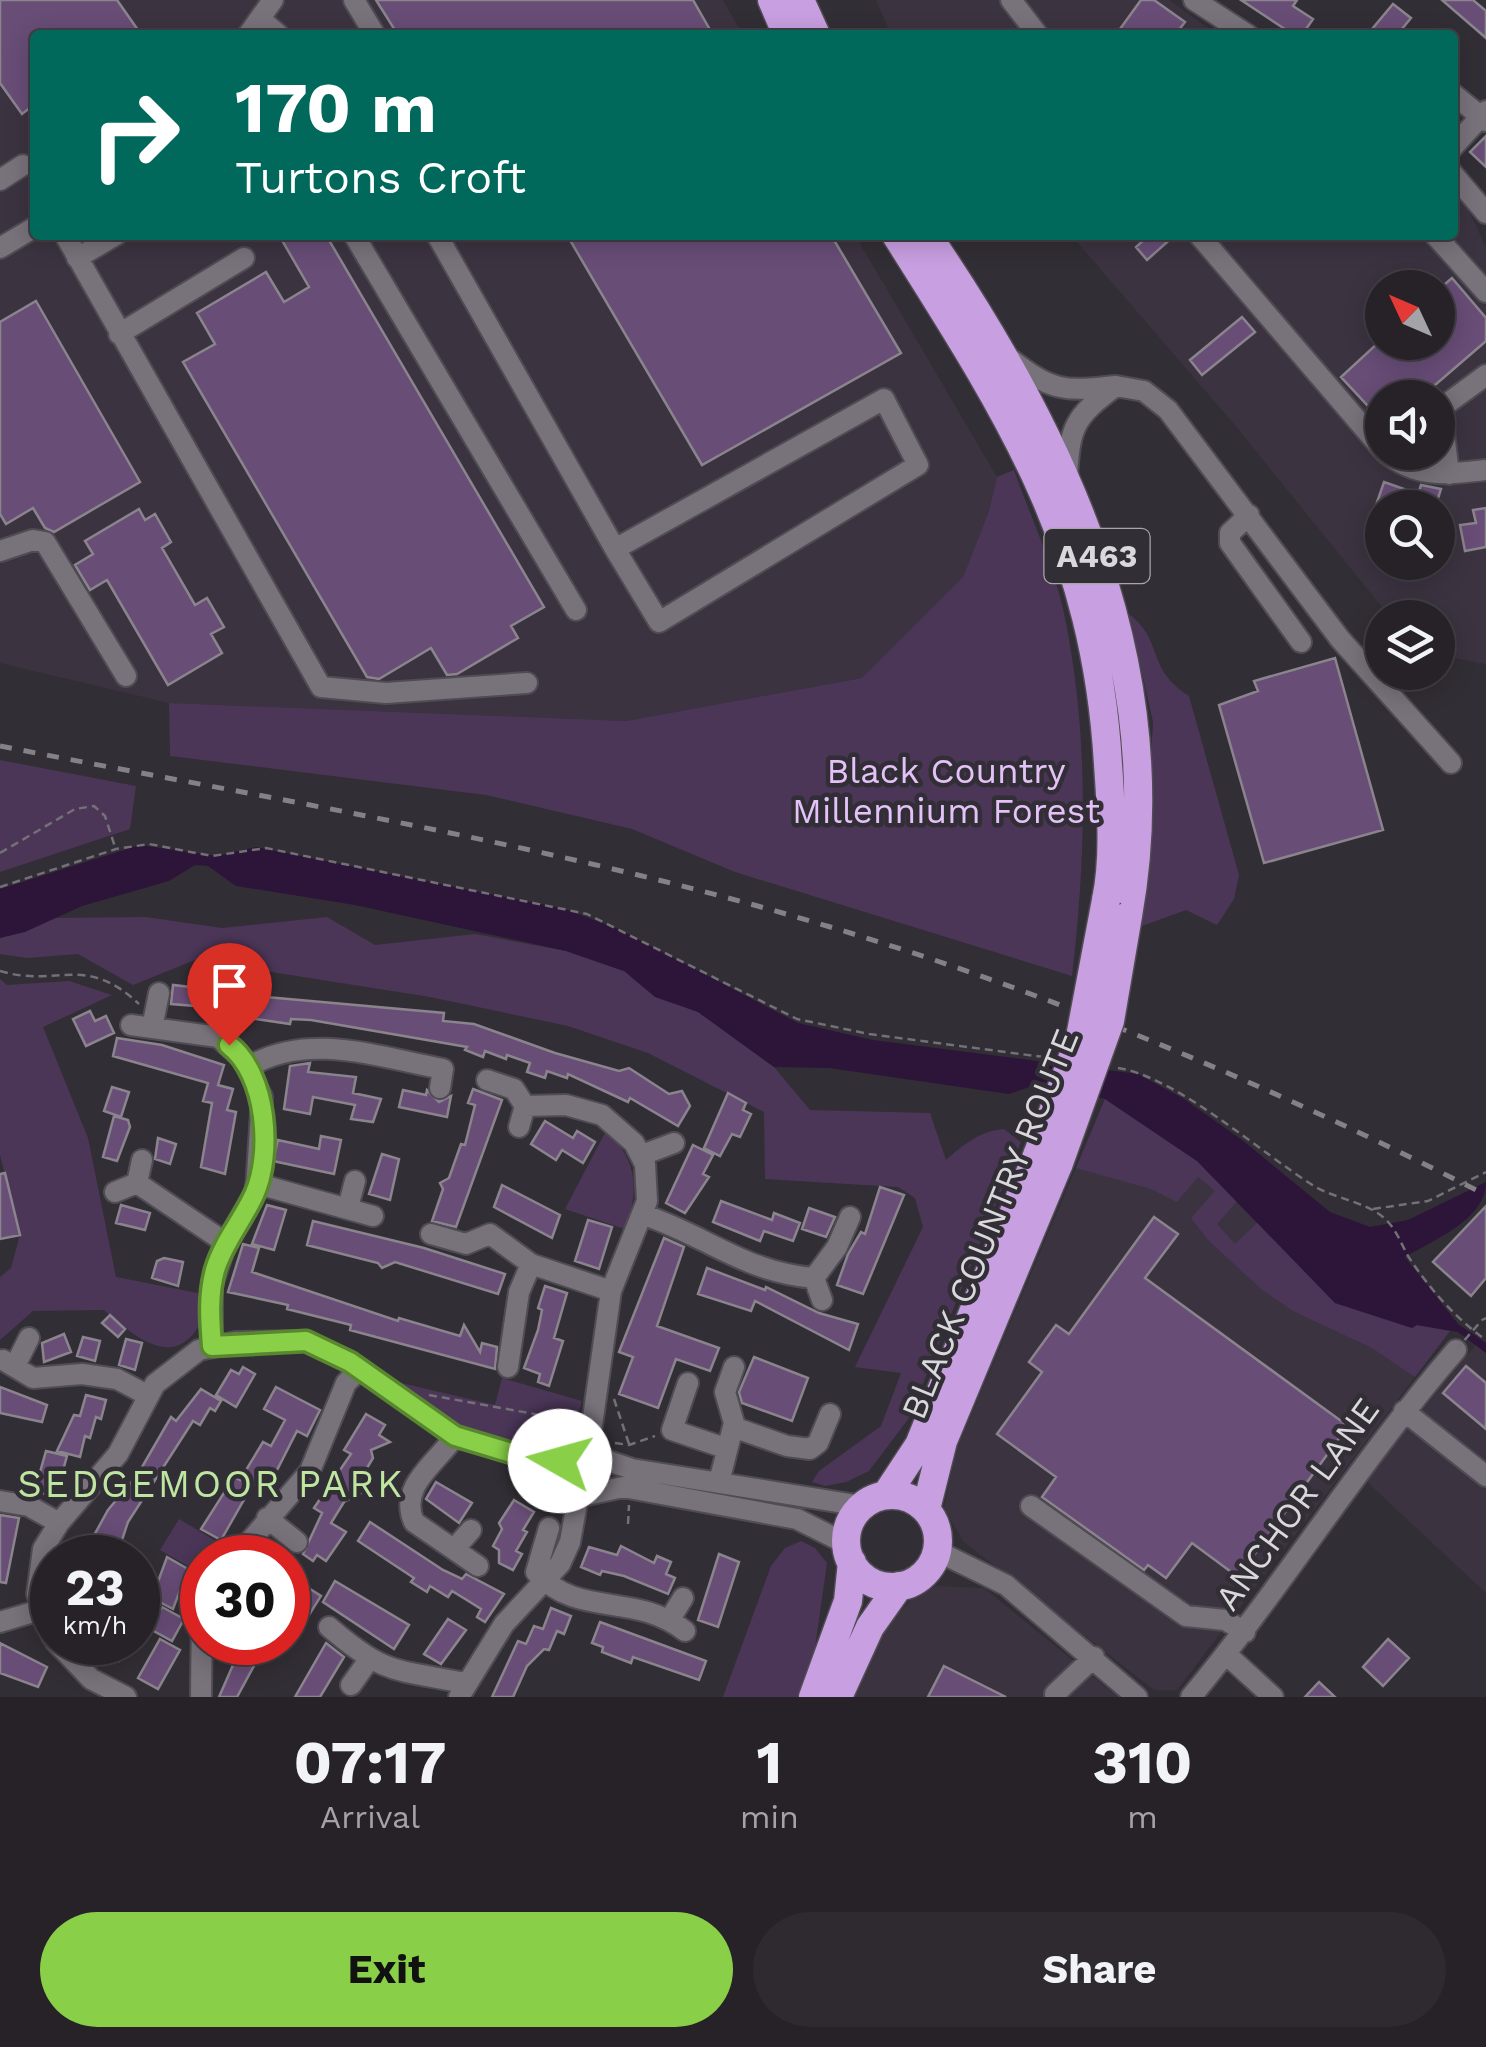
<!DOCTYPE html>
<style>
body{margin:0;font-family:"Work Sans",sans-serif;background:#2e2a30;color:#f1f3f6;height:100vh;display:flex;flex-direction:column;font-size:38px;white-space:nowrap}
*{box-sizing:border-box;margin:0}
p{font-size:32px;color:#a4a4a8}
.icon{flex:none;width:55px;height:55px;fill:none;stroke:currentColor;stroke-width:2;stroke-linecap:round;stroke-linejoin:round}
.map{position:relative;height:1697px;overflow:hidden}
.side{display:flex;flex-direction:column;background:#262228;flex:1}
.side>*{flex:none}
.banner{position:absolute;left:30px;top:30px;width:1428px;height:210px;border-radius:10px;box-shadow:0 5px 25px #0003,0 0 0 2px #423f45;background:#00695c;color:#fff;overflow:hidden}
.needle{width:65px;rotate:314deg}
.controls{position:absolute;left:1365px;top:270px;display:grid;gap:20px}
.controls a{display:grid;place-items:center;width:90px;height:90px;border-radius:50%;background:#262228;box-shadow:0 5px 25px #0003,0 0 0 2px #423f45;font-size:50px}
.speed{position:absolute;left:30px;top:1535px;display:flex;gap:20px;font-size:50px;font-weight:700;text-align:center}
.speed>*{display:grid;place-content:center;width:130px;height:130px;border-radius:50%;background:#262228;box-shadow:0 5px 25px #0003,0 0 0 2px #423f45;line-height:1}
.speed small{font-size:25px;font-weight:400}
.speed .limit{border:15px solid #d22;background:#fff;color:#111}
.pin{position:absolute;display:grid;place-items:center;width:85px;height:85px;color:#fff;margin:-102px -42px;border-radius:50% 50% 50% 0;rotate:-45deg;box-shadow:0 0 10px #0007}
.pin .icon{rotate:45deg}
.me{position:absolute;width:110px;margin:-55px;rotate:277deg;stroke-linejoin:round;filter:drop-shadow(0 0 8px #0008)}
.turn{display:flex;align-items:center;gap:35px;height:210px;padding:0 40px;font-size:45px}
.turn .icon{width:130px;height:130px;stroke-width:2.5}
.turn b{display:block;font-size:70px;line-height:85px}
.eta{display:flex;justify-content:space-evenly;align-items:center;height:170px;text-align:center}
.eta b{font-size:60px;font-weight:700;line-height:70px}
.action{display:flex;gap:20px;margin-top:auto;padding:20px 40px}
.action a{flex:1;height:115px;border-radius:60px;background:#89cf48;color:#111;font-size:40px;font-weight:700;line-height:115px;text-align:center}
.action a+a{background:#2e2a30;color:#f1f3f6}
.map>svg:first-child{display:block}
.built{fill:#3c3341;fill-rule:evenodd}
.green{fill:#4b3658}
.water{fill:#2d1439}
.building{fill:#684d77;stroke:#8a848d;stroke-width:2.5}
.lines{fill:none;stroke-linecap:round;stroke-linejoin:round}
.minor-casing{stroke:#504c53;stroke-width:24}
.highway-casing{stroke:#504c53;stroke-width:31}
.path{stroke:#747077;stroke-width:2.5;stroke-dasharray:8 5;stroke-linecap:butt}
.minor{stroke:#78727b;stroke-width:20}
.highway{stroke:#c89fe1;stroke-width:28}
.rail{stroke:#848187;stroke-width:5;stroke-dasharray:12 12;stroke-linecap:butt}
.highway-bridge-casing{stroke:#504c53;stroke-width:31;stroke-linecap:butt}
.path-bridge{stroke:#747077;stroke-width:2.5;stroke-dasharray:8 5;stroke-linecap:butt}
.highway-bridge{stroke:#c89fe1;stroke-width:28}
.route-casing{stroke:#59872f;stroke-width:25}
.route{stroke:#89cf48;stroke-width:18}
.labels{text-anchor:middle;stroke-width:9;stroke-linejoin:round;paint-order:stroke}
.shield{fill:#322e35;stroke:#a8a5ab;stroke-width:2.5}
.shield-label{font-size:32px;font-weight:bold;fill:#dbd8dd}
.park-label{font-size:35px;fill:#e4c2f9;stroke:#322e35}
.street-label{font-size:35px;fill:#dbd8dd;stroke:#322e35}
.neighbourhood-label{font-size:38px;letter-spacing:2.5px;fill:#bee6a1;stroke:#322e35}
</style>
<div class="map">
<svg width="1486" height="1697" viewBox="0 0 1486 1697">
<rect width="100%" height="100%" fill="#322e35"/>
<path class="built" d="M0 0H723L743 35H35V235H855L997 477 989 511 963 577 862 678 626 721 169 703 0 663Z
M876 0H1169L1218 35H891Z
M1453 195 1468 209 1486 247V664L1438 655V618L1390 617 1234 424 1071 235H1452ZM1382 288H1438V342H1382ZM1382 398H1438V452H1382ZM1382 508H1438V562H1382Z
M1105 1099 1197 1161 1335 1303 1450 1331 1177 1690H1154L963 1541 944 1508 956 1451Z
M1476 1345 1486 1353V1593L1365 1480Z
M935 1586 984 1588 1118 1697H853L881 1631 915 1596Z"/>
<path class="green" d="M1014 470C1031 519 1057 572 1066 623 1089 742 1086 856 1072 976L735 872 632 829 486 795 170 756 169 703 626 721 862 678 963 577 989 511 997 477Z
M1129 614C1165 642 1145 668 1189 696L1239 875 1234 899 1217 925 1186 910 1142 926 1153 722Z
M0 760 136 786 130 829 0 872Z
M146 917 222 928 327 917 375 945 475 934 566 951 624 971 698 1012 774 1067 810 1110 930 1113 946 1160C964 1144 980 1131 1004 1129L1021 1142 909 1418 869 1471 846 1482 825 1486 812 1482 819 1471 881 1426 901 1373 855 1367 923 1227 915 1198 898 1187 765 1179 764 1112 648 1053 568 1026 430 997 195 960 133 985 78 954 27 958 0 954V938L53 918Z
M0 979 7 985 69 981 112 995 43 1027 88 1138 116 1277 198 1293 202 1320C176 1373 135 1337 104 1310L33 1311 0 1340V1277L11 1268 20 1235 0 1155Z
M1105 1099 1197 1161 1238 1200 1217 1224 1235 1244 1258 1222 1335 1303 1412 1328 1416 1325 1450 1331 1415 1377 1372 1348 1293 1311 1261 1289 1208 1240 1191 1218 1215 1191 1198 1177 1177 1202 1151 1189 1076 1168Z
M607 1129C637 1163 640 1187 625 1229L565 1209Z
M502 1378 582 1401C560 1498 439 1423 397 1382L495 1405Z
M179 1519 243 1557 202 1558V1574L160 1550Z
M801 1541 815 1548 827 1563 814 1655 800 1697H723L771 1566 785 1548Z"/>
<path class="water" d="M140 845 217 856 256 847 565 909 618 929 798 1023 873 1040 1138 1074 1184 1099 1242 1140 1330 1212 1370 1227 1408 1220 1486 1182C1486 1219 1434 1240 1405 1257L1458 1324 1486 1343V1353L1458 1332 1417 1325 1412 1328 1335 1303 1197 1161 1105 1099 1044 1082 1009 1094 829 1068 774 1067 698 1012 655 997 624 971 566 951 355 905 236 886 208 866 195 865 169 881 82 906 25 932 0 938V889Z"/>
<path class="building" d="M0 0H117L138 30 131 35H35V104L22 114 0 83Z
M376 0H693L713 35H398Z
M1141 0H1154L1185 22 1175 35H1128L1120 29Z
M1241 0H1297L1293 6 1313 19 1302 35H1294Z
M1442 0H1473L1486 11V38Z
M1393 4 1411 18 1397 35H1367Z
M1486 136V167L1470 152Z
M279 235H326L544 607 511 626 518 638 457 674 447 675 431 648 379 679 367 677 183 362 215 344 197 313 266 272 284 302 309 287Z
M567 235H831L901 353 702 465Z
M1149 235H1175L1147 260 1136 247Z
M1452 278 1486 318V341L1420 398H1382V421L1341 377 1379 342H1438V290Z
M36 301 140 482 54 532 45 528 33 508 6 524 0 514V322Z
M1242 317 1255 332 1202 375 1190 360Z
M1384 482 1418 494 1421 485 1441 489 1435 508H1375Z
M1486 508V547L1465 551 1460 525 1476 523 1473 510Z
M139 509 145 520 155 514 171 542 162 548 195 605 207 598 224 627 211 634 222 653 168 685 107 580 90 590 75 565 93 554 85 541Z
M1335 658 1383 830 1264 863 1219 705 1258 691 1254 681Z
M193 973 222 982 229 991 255 996 444 1013 443 1021 474 1024 555 1053 619 1071 629 1068 669 1094 682 1091 690 1106 678 1126 630 1098 628 1102 568 1074 567 1078 547 1071 545 1078 527 1072 530 1063 507 1055 506 1059 485 1051 483 1057 465 1050 467 1047 311 1020 291 1019 290 1024 248 1018 247 1023 227 1019 228 1015 209 1007 171 1004 173 985 191 987Z
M90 1011 95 1021 106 1016 114 1033 86 1046 73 1019Z
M117 1038 162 1045 224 1065 218 1085 233 1089 227 1110 236 1112 225 1174 201 1167 212 1103 203 1101 208 1083 113 1056Z
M310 1063 308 1072 356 1077 353 1093 381 1099 373 1122 351 1119 355 1105 313 1097 310 1114 284 1109 290 1066Z
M112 1087 129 1092 121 1117 104 1111Z
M473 1089 502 1100 456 1227 432 1221 443 1189 440 1183 449 1178 461 1144 465 1145 475 1105 468 1103Z
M403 1090 426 1095 427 1090 439 1102 451 1096 447 1117 399 1107Z
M728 1093 746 1103 743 1110 751 1114 740 1137 732 1134 720 1156 704 1148Z
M114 1116 128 1120 130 1127 117 1161 103 1157Z
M545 1121 573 1138 577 1131 595 1142 583 1163 562 1150 556 1160 531 1144Z
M321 1136 341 1140 334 1174 273 1161 278 1140 319 1149Z
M158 1138 176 1144 170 1164 155 1159Z
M693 1145 713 1155 703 1174 709 1177 685 1213 666 1203Z
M382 1154 399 1159 390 1200 369 1194Z
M5 1173 20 1235 0 1239V1174Z
M502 1185 560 1215 552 1238 494 1207Z
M880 1187 904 1195 863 1294 837 1285 848 1254 861 1232 865 1234Z
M721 1201 772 1220 774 1213 800 1223 793 1241 764 1231 760 1241 713 1222Z
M121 1205 150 1213 145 1230 116 1223Z
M267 1205 286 1210 274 1250 252 1244Z
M1486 1206V1278L1471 1296 1433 1262Z
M809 1208 835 1217 826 1237 802 1229Z
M1154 1217 1178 1234 1145 1278 1348 1426 1238 1577 1192 1543 1166 1578 1148 1565 1144 1570 1042 1497 1056 1477 997 1434 1042 1372 1029 1362 1056 1325 1069 1334Z
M588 1220 612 1227 599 1269 575 1261Z
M313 1221 424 1248 505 1274 498 1294 395 1262 382 1268 378 1263 307 1245Z
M664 1238 684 1247 657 1326 719 1348 710 1371 676 1359 658 1408 619 1394 633 1357 619 1352Z
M243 1244 259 1248 252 1272 398 1321 399 1318 460 1336 464 1325 480 1352 482 1343 497 1347 495 1369 350 1330 351 1325 287 1309 288 1305 228 1292Z
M164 1258 183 1262 178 1286 152 1278 157 1261Z
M707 1268 765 1290 766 1287 819 1313 858 1324 849 1350 755 1301 751 1311 698 1294Z
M545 1286 567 1293 554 1338 563 1341 549 1386 538 1382 540 1374 524 1368 538 1330 542 1310 538 1308Z
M110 1315 125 1329 118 1337 102 1323Z
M64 1334 71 1352 44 1362 42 1343Z
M83 1337 100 1341 95 1361 77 1356Z
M126 1339 142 1343 135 1370 119 1365Z
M754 1357 808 1378 792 1421 742 1403 739 1392Z
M1466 1366 1486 1383V1429L1443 1393Z
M243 1367 255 1374 236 1407 216 1395 231 1370 239 1374Z
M0 1387 47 1405 42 1422 0 1413Z
M276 1387 320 1410 307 1436 297 1431 276 1472 270 1469 260 1488 253 1484 221 1540 201 1529 234 1477 240 1480 263 1442 271 1446 285 1420 264 1409Z
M201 1389 221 1401 215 1411 210 1408 200 1425 193 1421 128 1522 116 1558H87L92 1551 87 1548 108 1510 138 1474 171 1417 176 1421Z
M86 1395 106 1400 101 1419 96 1417 90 1438 85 1436 80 1457 57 1451 74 1415 80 1416Z
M366 1414 385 1425 379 1435 390 1442 371 1450 373 1458 355 1488 363 1492 344 1502 331 1523 346 1532 326 1561 317 1555 313 1561 303 1554 322 1513 314 1508 351 1454 344 1450Z
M46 1451 67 1456 62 1474 55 1472 49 1495 28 1489 33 1470 40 1472Z
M436 1482 472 1503 459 1523 426 1499Z
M514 1500 534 1512 523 1530 527 1532 516 1551 522 1554 513 1570 499 1563V1550L493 1546 502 1529 499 1523Z
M0 1515 19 1518 6 1583 0 1582Z
M370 1522 443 1570 462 1579 466 1574 504 1594 485 1622 477 1617 481 1609 470 1602 452 1591 448 1597 430 1586 427 1592 411 1582 414 1578 358 1541Z
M621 1546 654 1563 657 1556 671 1562 666 1574 675 1578 668 1594 624 1576 602 1571 600 1575 581 1567 589 1547 617 1555Z
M719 1554 739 1562 718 1627 698 1620Z
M167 1557 188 1569 173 1609 152 1598Z
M288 1575 321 1596 309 1615 288 1600Z
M335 1581 409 1625 394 1649 323 1602Z
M162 1607 184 1619 172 1641 150 1629Z
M551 1608 571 1616 564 1634 557 1631 549 1650 544 1649 527 1666 513 1697H492L518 1641 526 1644 534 1626 543 1629Z
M448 1619 466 1630 441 1664 424 1654Z
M600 1622 706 1661 699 1680 633 1657 631 1663 602 1652 603 1647 592 1643Z
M160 1639 180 1650 158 1689 138 1678Z
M1388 1639 1409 1658 1383 1686 1363 1667Z
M89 1642H130L119 1661Z
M243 1642H267L237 1697H219Z
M0 1643 47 1667 38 1687 0 1673Z
M326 1643 344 1657 320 1697H295Z
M944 1666 1006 1697H928Z
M1319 1682 1335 1697H1305Z"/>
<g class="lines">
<defs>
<path id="minor" d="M354 0 375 35
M1011 0 1038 35
M1194 0 1248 35
M260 19 279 35
M248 35 273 0
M1452 93 1486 121
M1452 148 1486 111
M1452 173 1486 213
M0 180 23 165
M65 235 321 687 386 693 527 683
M354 235 576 610
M437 235 615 549 884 399 918 465 659 622 615 549
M1199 235 1382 449
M1435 235 1486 292
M0 248 35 227
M77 258 116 235
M119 334 244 258
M1009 358C1051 391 1063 392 1116 386 1074 417 1070 426 1067 477
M1116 386 1144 391 1168 410 1340 639 1451 763
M1385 452C1417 479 1447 474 1486 470
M1449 474 1441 408 1486 375
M1249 515 1230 533V543L1301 642
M0 551 33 540 45 542 126 676
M131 1025 218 1037 242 1058 262 1097 256 1191 226 1243 212 1285V1346
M152 1028 159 993
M248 1067C308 1031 378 1057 443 1069L440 1088
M487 1080 514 1089 525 1106
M519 1127 525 1106 566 1105 602 1115 634 1143 645 1164 647 1201 611 1291 589 1446
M642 1155 674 1143
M137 1183 142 1160
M258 1184 373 1216
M115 1192 137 1183 226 1243
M348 1207 355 1181
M644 1215C707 1236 744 1272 814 1278
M431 1234 466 1244 490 1234 531 1264 611 1291
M822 1300 814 1278 837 1247 850 1217
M3 1360 33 1378 82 1374 117 1379 147 1395
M15 1366 29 1338
M508 1367 519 1292 531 1264
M688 1383 672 1430 725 1448
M1404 1411 1486 1476
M733 1427 787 1446 810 1449 818 1443 830 1414
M455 1436C437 1463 398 1486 414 1522L478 1566
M719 1482 734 1423 725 1392 734 1367
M0 1501 29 1506 59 1523
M1031 1506 1186 1616 1225 1620 1245 1632
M267 1518 297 1542
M549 1528 536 1572C578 1619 633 1591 685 1631
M250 1541 310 1471 346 1383 360 1369
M847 1544 797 1519 623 1487 578 1497 560 1483V1461L572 1448 589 1446 608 1461 632 1469 862 1506
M455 1548 471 1530
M937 1551 1006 1585 1137 1697
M670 1619 683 1598
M0 1622 40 1610
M329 1627C386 1676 395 1669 465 1683
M52 1636 37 1594 43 1549 59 1523 118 1454 155 1384 199 1350 236 1342 306 1341 350 1362 455 1436 558 1467
M56 1642 91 1679 126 1697
M1226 1654 1273 1697
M351 1685 368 1661
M1055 1694 1094 1657
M201 1697 202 1605
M459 1697 504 1624 560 1564 570 1542 578 1497
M1191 1697C1284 1585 1360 1461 1456 1350"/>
<path id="highway" d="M772 0 787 35
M800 0 816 35
M896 235C1009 414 1095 545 1108 764 1111 808 1115 857 1106 900
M927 235C1064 435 1173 667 1128 916
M886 1495 919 1445 1038 1153
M846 1541a46 46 0 1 1 92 0a46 46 0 1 1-92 0Z
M926 1509 943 1441 1059 1163
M813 1697 848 1601 852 1562
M838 1697 870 1627 899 1586"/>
</defs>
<use href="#minor" class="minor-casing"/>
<use href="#highway" class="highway-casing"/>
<path class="path" d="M0 853 75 809 94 806 105 816 115 847
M0 887 116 849 149 844 212 856 266 848 587 914 797 1019 869 1034 1051 1058
M0 971C56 988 85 953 139 1004
M1118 1068C1177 1077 1261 1153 1314 1186 1337 1200 1371 1202 1389 1223 1397 1232 1402 1245 1408 1256 1429 1288 1455 1318 1486 1340
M1373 1209 1428 1201 1486 1172
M1482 1320 1486 1318
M429 1395 540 1415 565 1429
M614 1399 629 1444
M615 1443 629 1445 655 1436
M628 1524 629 1505"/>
<use href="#minor" class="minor"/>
<use href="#highway" class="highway"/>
<path class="rail" d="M0 746C276 800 557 845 827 926 1055 994 1274 1087 1486 1195"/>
<defs>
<path id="highway-bridge" d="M1038 1153 1080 1037 1106 900
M1059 1163 1110 1021 1128 916"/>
</defs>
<use href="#highway-bridge" class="highway-bridge-casing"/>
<path class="path-bridge" d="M1456 1350 1482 1320"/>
<use href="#highway-bridge" class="highway-bridge"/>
</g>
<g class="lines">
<defs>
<path id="route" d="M229 1045C267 1074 273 1154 254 1195 242 1221 223 1243 215 1270 208 1296 210 1320 212 1346L306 1341 350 1362 455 1436 558 1467 560 1461"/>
</defs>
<use href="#route" class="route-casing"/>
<use href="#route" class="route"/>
</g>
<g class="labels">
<rect class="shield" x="1044.5" y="529" width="105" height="54" rx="8"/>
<g class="shield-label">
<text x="1097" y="567">A463</text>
</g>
<g class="park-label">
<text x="946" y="783">Black Country<tspan x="946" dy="40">Millennium Forest</tspan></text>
</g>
<g class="street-label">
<text transform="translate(990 1224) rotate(-68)" y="12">BLACK COUNTRY ROUTE</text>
<text transform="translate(1297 1504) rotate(-54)" y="12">ANCHOR LANE</text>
</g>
<g class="neighbourhood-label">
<text x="211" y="1497">SEDGEMOOR PARK</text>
</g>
</g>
</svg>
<div class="controls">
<a><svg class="needle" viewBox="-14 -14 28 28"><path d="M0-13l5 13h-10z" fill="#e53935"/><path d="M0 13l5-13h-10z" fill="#a4a4a8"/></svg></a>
<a><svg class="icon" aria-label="sound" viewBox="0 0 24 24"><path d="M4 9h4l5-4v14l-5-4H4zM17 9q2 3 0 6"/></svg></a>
<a><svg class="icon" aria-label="search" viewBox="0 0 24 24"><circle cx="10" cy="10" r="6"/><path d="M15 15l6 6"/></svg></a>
<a><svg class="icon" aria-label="layers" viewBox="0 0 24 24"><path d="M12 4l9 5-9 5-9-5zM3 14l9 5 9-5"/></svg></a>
</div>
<div class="speed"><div>23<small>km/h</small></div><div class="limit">30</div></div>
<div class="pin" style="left:229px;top:1045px;background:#d93025"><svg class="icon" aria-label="arrive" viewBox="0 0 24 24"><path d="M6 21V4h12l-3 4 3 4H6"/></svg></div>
<svg class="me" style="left:560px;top:1461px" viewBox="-20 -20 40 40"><circle r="19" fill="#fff"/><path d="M0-13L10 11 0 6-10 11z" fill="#89cf48"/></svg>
<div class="banner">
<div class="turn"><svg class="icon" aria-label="right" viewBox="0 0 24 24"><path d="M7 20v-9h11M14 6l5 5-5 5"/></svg><div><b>170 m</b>Turtons Croft</div></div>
</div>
</div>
<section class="side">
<div class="eta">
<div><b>07:17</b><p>Arrival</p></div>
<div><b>1</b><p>min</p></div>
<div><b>310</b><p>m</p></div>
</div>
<div class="action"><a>Exit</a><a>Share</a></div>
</section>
